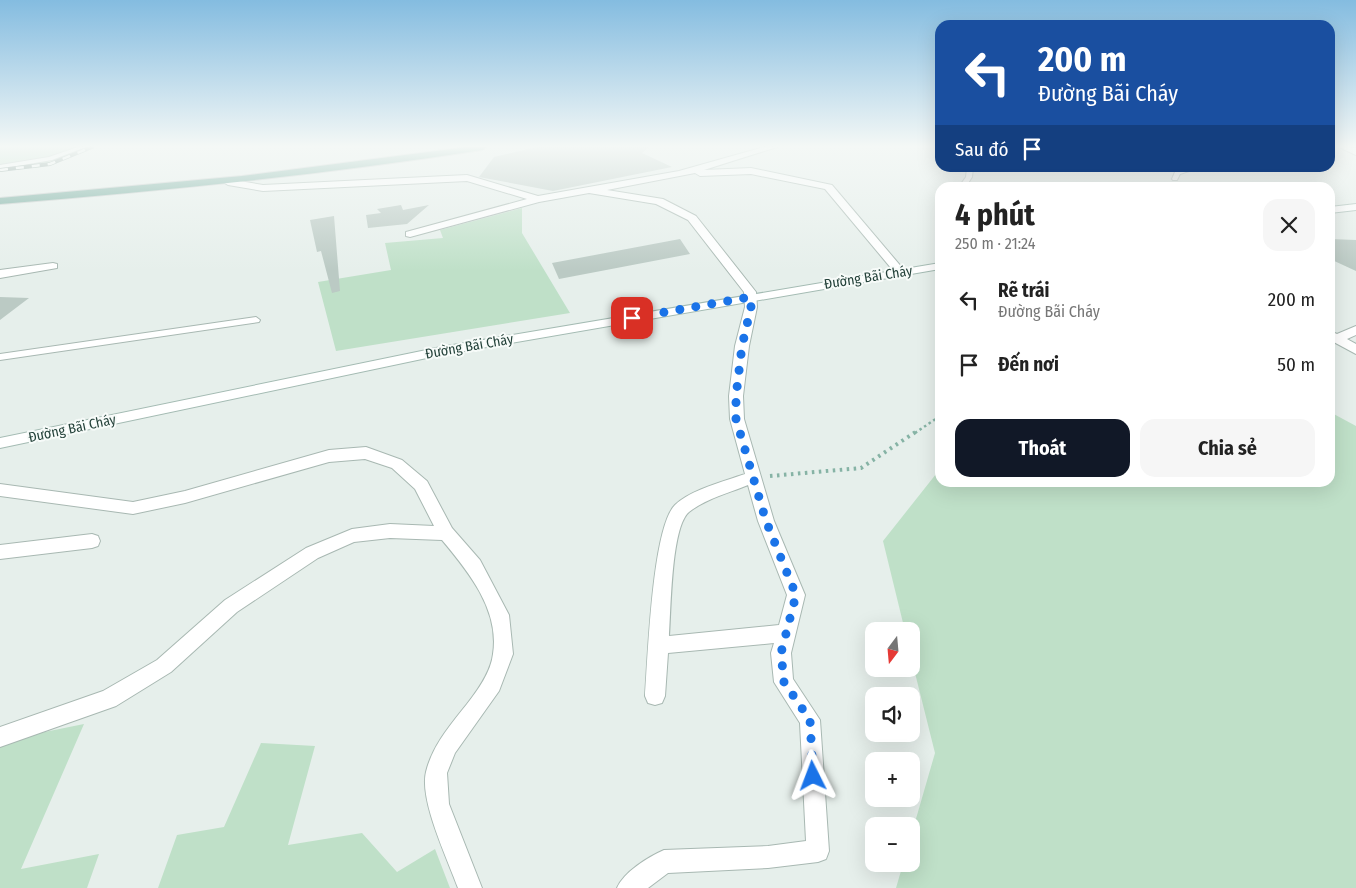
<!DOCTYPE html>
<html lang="vi">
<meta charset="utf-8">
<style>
body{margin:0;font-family:"Fira Sans Condensed",sans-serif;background:#f6f6f6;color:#222;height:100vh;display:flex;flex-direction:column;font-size:19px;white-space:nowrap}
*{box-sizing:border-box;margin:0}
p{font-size:16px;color:#767676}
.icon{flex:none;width:28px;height:28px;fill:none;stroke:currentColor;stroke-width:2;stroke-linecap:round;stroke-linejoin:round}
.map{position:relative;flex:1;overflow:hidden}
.panel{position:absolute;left:935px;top:182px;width:400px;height:305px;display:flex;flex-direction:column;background:#fff;border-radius:15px;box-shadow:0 5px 20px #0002}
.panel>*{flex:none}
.hud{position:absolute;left:935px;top:20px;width:400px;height:152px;border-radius:15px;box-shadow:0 5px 20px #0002;background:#1a4fa0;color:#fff;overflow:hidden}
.needle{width:32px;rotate:196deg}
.fabs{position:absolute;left:865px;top:622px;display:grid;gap:10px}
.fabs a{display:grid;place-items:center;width:55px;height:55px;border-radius:10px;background:#fff;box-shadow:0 5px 20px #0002;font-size:25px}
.pin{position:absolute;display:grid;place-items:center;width:42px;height:42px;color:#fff;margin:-21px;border-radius:10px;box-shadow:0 2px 8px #0006}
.me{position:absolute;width:55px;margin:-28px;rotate:357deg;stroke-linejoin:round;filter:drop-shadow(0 0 4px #0008)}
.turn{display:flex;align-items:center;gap:18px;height:105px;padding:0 20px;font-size:22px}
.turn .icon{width:65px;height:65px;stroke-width:2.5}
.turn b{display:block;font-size:35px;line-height:42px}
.then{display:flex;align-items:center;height:48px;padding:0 20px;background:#0003;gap:10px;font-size:19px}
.round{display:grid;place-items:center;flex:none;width:52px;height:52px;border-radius:15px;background:#f6f6f6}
.headline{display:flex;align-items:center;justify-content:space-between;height:85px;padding:0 20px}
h1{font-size:30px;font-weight:700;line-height:38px}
.cta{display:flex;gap:10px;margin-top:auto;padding:10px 20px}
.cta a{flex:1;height:58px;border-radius:15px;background:#111827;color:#fff;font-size:20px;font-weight:700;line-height:58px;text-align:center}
.cta a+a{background:#f6f6f6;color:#222}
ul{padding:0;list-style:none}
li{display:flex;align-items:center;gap:15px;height:65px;padding:0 20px}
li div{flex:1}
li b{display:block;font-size:19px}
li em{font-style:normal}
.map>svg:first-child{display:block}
.green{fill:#bfe0c8}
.building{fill:#bbcac4}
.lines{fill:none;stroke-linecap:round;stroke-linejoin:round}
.service-casing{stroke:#a8b8b2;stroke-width:2}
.minor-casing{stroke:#a8b8b2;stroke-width:2}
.tertiary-casing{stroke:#a8b8b2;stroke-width:2}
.secondary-casing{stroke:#a4bbb3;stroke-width:2}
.primary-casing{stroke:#c2cac8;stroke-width:2}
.path-far1{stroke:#86b3a5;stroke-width:2.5;stroke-dasharray:2.5 3;stroke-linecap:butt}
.path{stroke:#86b3a5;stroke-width:4;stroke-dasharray:2.5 4.5;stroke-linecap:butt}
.service{fill:#fff;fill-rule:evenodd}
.minor{fill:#fff;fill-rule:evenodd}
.tertiary{fill:#fff;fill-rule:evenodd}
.secondary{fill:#fff;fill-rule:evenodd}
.primary{fill:#6aa596;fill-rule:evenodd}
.rail-casing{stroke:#5f7d75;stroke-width:4}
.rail{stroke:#f7fbf9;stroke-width:2.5;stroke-dasharray:8;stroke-linecap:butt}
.route{stroke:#1a73e8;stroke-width:9;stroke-dasharray:0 16.2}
.labels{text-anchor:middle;stroke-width:4;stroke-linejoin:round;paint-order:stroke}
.street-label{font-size:14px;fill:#24423a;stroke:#f7fbf9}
</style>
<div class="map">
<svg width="1356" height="888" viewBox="0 0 1356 888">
<rect width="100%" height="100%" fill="#e6efeb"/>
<path class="green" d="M0 147H94L41 167 0 171Z
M522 208V233L570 313 336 351 318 282 391 270 385 243 443 238 440 230Z
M1330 412 1356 426V888H896L903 864H911V836L935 753 911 657V631H905L883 541 940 469V482H1330Z
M84 724 21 869 99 854 87 888H0V741Z
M261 743 315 746 288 845 362 833 397 872 435 849 450 888H158L177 835 224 827Z"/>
<path class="building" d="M537 147H649L642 153 672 167 553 191 479 177 494 157Z
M401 205 403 210 429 205 407 224 368 228 366 215 381 213 377 209Z
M334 216 340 291 332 293 321 251 317 252 310 220Z
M680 239 690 254 559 279 552 263Z
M1330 239 1356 240V271L1330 259Z
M0 297 29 298 0 320Z"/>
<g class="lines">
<defs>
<path id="service" d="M78 147H85L52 160 0 169V165L49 157Z
M967 168H973L972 177 965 188H958L966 177Z
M1190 168H1198L1180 174 1177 180H1173L1172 179 1175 172Z
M256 317 260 320 259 322 0 360V354Z"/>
<path id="minor" d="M764 147H777L704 170 751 168 832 185 904 270V274H896L825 189 751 174 700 176 695 173 607 190 663 199 696 216 756 292 757 307 749 346 743 396 744 419 774 521 805 595 791 653 793 679 820 720 829 851 826 859 818 862 768 868 668 873 648 888H617C624 872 648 857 664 850L768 846 806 841 800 723 774 682 771 653 774 643 668 653 665 696 662 703 655 705 648 703 645 696C648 658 652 528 675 505 690 490 725 481 745 474L730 419 729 396 735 346 745 307 744 292 688 220 656 204 589 193 539 202 410 237 406 236V232L527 199 467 181 263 191 228 185 223 182 228 179 263 185 467 175 538 196 679 171ZM748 485 758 521 787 595 779 625 669 636C671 610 671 527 689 512 705 499 729 493 748 485Z
M53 263 57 264V268L0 278V270Z
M1356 326V335L1347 339 1356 344V354L1330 340V331L1337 334Z
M366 447 402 460 427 481 452 528 480 560 509 615 513 654 499 691 455 753 447 773 449 804 482 888H458C448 860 419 800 426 772 432 746 451 724 467 704 478 690 491 672 493 654 500 610 468 571 442 540L390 538 354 542 318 558 237 612 171 672 116 706 0 747V727L103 691 157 660 225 600 306 548 352 529 390 524 434 526 415 489 392 468 365 459 329 462 185 503 133 514 0 496V484L133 502 185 491 329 450Z
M92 534 98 536 100 541 98 546 92 548 0 559V545Z"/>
<path id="tertiary" d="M1341 147 1356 148V155L1343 149Z"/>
<path id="secondary" d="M1356 204V210L1330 213V207Z
M940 263V269L441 355 0 448V438L441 347Z"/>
<path id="primary" d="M467 147H487L482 150C322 175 161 191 0 204V198L242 176Z"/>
</defs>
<use href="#service" class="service-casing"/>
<use href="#minor" class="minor-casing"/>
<use href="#tertiary" class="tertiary-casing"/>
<use href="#secondary" class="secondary-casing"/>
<use href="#primary" class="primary-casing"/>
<path class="path-far1" d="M915 433 940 416"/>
<path class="path" d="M770 476 861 468 917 431"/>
<use href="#service" class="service"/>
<use href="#minor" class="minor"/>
<use href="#tertiary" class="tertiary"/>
<use href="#secondary" class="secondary"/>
<use href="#primary" class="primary"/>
<defs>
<path id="rail" d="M0 170 50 164 92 147"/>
</defs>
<use href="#rail" class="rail-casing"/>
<use href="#rail" class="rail"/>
</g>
<linearGradient id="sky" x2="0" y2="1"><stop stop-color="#84bce0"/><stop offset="0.54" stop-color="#f4f8f6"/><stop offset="1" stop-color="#f4f8f6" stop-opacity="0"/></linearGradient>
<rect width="1356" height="271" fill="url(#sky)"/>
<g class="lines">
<path class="route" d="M632 318 750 297 751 307 742 346 736 396V419L766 521 796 595 781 653 784 682 810 720 813 776"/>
</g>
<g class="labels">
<g class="street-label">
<text transform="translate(868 277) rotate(-9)" y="5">Đường Bãi Cháy</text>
<text transform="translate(469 346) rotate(-10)" y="5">Đường Bãi Cháy</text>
<text transform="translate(72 428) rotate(-12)" y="5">Đường Bãi Cháy</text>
</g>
</g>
</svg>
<div class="fabs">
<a><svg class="needle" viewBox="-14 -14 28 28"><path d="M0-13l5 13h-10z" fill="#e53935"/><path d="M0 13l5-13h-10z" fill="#767676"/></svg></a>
<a><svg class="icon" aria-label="sound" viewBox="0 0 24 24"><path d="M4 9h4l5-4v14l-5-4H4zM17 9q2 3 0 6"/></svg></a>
<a>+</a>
<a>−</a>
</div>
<div class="pin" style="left:632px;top:318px;background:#d93025"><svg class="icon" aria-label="arrive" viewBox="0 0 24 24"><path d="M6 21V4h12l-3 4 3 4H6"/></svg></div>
<svg class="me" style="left:813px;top:776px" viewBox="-20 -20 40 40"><path d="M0-17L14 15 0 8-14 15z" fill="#1a73e8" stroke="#fff" stroke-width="4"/></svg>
<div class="hud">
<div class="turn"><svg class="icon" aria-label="left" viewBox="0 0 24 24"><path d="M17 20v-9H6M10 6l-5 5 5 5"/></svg><div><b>200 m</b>Đường Bãi Cháy</div></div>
<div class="then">Sau đó<svg class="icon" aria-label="arrive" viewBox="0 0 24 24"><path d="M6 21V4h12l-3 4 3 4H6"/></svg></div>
</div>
<section class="panel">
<div class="headline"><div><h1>4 phút</h1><p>250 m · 21:24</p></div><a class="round"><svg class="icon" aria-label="close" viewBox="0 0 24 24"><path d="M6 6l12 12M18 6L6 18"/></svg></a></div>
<ul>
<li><svg class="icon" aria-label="left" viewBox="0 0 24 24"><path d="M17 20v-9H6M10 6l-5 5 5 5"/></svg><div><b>Rẽ trái</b><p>Đường Bãi Cháy</p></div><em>200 m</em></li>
<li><svg class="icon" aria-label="arrive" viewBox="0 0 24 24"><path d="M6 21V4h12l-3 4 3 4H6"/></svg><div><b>Đến nơi</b></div><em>50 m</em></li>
</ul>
<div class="cta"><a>Thoát</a><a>Chia sẻ</a></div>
</section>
</div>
